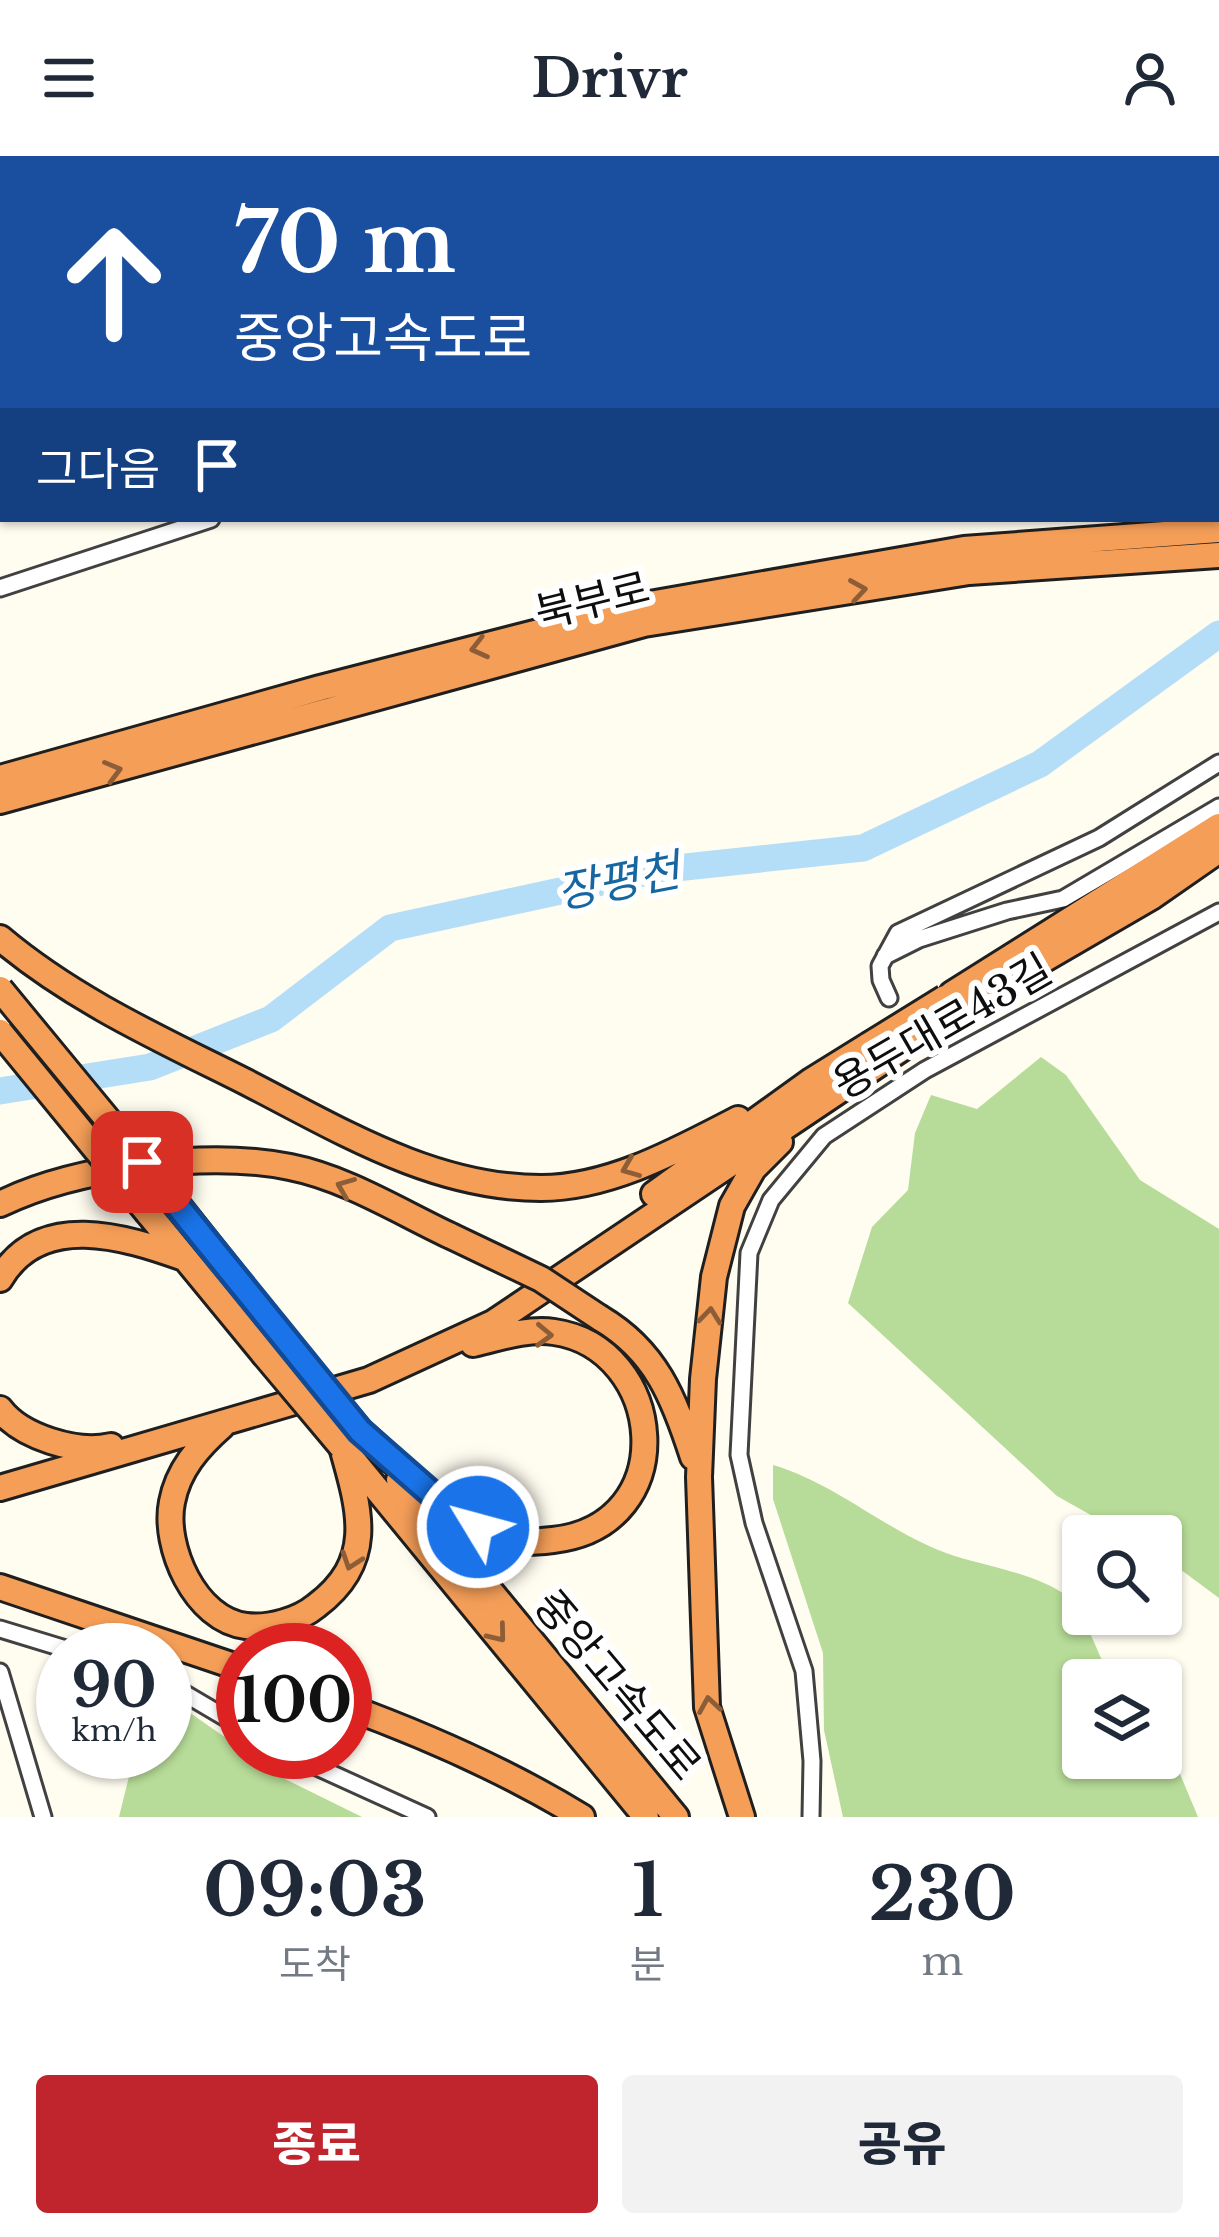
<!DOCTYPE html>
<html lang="ko">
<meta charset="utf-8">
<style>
body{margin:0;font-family:"Libre Baskerville","Noto Sans KR",serif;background:#f2f2f3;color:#1f2937;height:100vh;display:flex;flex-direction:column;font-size:45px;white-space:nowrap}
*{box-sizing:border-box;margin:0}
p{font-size:39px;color:#747a83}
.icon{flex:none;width:66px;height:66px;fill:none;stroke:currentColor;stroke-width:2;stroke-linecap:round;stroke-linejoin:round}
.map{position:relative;height:1661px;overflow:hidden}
.sheet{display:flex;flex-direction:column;background:#fff;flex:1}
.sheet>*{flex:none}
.hud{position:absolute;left:0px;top:0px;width:1221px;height:366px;box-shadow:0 3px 9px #0004;background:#1a4fa0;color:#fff;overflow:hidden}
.buttons{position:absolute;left:1062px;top:1359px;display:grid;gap:24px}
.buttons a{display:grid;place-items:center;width:120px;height:120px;border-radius:12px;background:#fff;box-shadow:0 3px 9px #0004;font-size:60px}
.speed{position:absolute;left:36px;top:1467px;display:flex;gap:24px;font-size:60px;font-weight:700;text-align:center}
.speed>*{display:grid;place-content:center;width:156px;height:156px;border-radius:50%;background:#fff;box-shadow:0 3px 9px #0004;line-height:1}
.speed small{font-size:30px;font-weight:400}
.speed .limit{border:18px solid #d22;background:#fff;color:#111}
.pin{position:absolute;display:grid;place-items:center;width:102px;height:102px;color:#fff;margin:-51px;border-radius:24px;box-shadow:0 6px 18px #0006}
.me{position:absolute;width:132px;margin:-66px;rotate:307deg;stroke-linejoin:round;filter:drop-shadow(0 0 9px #0008)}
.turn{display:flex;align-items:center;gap:42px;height:252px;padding:0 36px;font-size:54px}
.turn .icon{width:156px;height:156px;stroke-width:2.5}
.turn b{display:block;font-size:84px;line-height:102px}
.then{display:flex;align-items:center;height:114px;padding:0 36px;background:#0003;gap:24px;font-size:45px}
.eta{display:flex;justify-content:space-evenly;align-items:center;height:204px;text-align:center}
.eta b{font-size:72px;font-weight:800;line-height:84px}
.cta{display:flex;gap:24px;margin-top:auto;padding:24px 36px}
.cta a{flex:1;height:138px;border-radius:12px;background:#c0252e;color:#fff;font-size:48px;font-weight:800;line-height:138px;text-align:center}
.cta a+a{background:#f2f2f3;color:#1f2937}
header{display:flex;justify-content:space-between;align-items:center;height:156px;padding:0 36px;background:#fff;font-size:54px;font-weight:800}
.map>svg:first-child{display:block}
.forest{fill:#b7db98}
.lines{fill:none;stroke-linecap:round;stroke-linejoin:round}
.river{stroke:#b4def7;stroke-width:27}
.minor-casing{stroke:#414141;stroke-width:21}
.highway-casing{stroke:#1f1f1f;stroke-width:30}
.minor{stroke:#fff;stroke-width:15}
.highway{stroke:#f59e58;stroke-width:24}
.rail-casing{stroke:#c0252e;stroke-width:9}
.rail{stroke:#fff;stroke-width:4.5;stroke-dasharray:14;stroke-linecap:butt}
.highway-bridge-casing{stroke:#1f1f1f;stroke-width:30;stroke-linecap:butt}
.highway-bridge{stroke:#f59e58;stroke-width:24}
.oneway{stroke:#8d5d37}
.route-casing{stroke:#114b97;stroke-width:30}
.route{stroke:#1a73e8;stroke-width:21}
.labels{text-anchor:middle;stroke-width:12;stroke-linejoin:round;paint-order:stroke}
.street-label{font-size:42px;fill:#0e0e0e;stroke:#fff}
.water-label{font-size:45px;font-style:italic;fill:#1666a2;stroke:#fff}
</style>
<header><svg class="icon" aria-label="menu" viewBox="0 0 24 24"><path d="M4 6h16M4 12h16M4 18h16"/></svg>Drivr<svg class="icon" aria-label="person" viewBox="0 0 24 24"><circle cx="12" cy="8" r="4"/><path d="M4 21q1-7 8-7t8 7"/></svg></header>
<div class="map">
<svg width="1219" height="1661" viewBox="0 0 1219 1661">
<rect width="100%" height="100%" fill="#fffcf0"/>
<path class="forest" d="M1041 901 1066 919 1140 1024 1219 1073V1442L1161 1399V1380H1128L1057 1340 848 1147 872 1071 908 1034 915 977 931 939 977 953Z
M773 1309C837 1328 884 1374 946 1397 982 1410 1039 1417 1069 1442 1083 1454 1101 1505 1111 1524H1083V1602H1161V1594L1180 1618 1198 1661H843L824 1574 823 1497 773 1343Z
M170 1543 285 1623 362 1661H119L135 1596H165V1551Z"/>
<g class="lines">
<path class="river" d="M0 935 150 911 271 863 390 772 657 714 863 692 1040 608 1219 478"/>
<defs>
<path id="minor" d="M1218 157H1219
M0 432 211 363
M885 800 919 783 1007 755 1063 743 1219 651
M889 842 881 824 880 810 898 777 1099 682 1219 607
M0 1473 69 1494
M0 1516 43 1661
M165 1526 243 1572
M284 1596 427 1661
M811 1661 812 1605 804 1515 754 1367 739 1299 749 1097 771 1044 824 980 925 914 1219 756"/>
<path id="highway" d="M0 622 320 532 644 449 964 393 1219 374
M0 645 644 468 969 416 1219 399
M0 782C72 843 160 883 244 925 338 973 432 1032 541 1032 610 1032 678 994 738 963
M952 838 1219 670
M169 1038 289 1190
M654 1038 811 925 869 889
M0 1048C76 1011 207 994 290 1011 346 1022 400 1056 451 1080
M148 1057 263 1197
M0 1123C40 1054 125 1081 184 1102
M600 1162C656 1195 674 1242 693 1301
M0 1253C21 1281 77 1298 111 1290
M222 1270C198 1291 178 1314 172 1346 163 1390 195 1464 246 1470 269 1473 299 1464 316 1450 376 1405 360 1355 342 1291
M360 1275C398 1308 450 1367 498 1383 513 1388 536 1386 553 1384 684 1369 665 1192 554 1176 528 1172 498 1182 473 1188
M348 1298 646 1661
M399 1324 676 1661
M0 1332 369 1224 493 1167 974 844 1153 740 1219 694
M0 1431 243 1513
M345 1550C427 1580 507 1615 582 1661
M742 1661 707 1551 699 1321 703 1223 714 1121 732 1050 753 1013 780 986"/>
</defs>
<use href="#minor" class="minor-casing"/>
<use href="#highway" class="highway-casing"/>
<use href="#minor" class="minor"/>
<use href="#highway" class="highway"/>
<defs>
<path id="rail" d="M556 0 571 3
M597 0 616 3
M1218 71H1219
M1218 94H1219"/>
</defs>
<use href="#rail" class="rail-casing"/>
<use href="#rail" class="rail"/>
<defs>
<path id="highway-bridge" d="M0 833 169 1038
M0 876 148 1057
M869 889 945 842
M451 1080 541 1123 600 1162
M289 1190 360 1275
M263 1197 342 1291"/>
</defs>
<use href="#highway-bridge" class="highway-bridge-casing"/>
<use href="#highway-bridge" class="highway-bridge"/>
</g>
<defs><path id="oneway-chevron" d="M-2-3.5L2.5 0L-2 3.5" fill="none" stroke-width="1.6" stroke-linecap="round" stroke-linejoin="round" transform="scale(3)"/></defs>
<g class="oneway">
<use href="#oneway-chevron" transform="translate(858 434) rotate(-9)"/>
<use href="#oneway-chevron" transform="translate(479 492) rotate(166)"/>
<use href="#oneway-chevron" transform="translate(113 615) rotate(-15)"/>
<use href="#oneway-chevron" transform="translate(630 1012) rotate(158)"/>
<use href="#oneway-chevron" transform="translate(345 1031) rotate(-158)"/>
<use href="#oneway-chevron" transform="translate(710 1160) rotate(-84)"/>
<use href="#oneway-chevron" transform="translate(544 1179) rotate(2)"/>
<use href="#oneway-chevron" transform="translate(351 1405) rotate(109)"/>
<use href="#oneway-chevron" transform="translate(498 1478) rotate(51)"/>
<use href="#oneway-chevron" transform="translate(709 1549) rotate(-99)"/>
</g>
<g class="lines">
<defs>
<path id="route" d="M142 1006 360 1275 456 1359 478 1371"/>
</defs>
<use href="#route" class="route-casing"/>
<use href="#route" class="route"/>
</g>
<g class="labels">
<g class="street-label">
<text transform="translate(592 444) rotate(-14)" y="15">북부로</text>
<text transform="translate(942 870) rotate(-30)" y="15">용두대로43길</text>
<text transform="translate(618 1529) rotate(50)" y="15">중앙고속도로</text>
</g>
<g class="water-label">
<text transform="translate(618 725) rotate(-11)" y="16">장평천</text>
</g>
</g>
</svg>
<div class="buttons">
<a><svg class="icon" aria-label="search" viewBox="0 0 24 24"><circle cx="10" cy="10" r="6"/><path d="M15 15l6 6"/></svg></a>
<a><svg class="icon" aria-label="layers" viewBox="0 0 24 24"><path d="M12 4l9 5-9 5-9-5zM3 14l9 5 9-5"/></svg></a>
</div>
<div class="speed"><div>90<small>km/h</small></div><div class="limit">100</div></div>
<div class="pin" style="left:142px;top:1006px;background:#d93025"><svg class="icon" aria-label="arrive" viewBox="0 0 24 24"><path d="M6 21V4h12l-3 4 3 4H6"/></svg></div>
<svg class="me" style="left:478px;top:1371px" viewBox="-20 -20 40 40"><circle r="17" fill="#1a73e8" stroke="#fff" stroke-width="3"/><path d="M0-11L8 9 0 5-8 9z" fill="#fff"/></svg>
<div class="hud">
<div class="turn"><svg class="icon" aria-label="ahead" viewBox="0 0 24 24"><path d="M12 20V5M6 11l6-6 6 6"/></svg><div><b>70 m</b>중앙고속도로</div></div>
<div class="then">그다음<svg class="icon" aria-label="arrive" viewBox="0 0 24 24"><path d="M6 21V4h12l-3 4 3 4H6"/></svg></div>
</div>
</div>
<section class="sheet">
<div class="eta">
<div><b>09:03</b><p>도착</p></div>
<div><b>1</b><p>분</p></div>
<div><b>230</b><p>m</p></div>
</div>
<div class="cta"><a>종료</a><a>공유</a></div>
</section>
